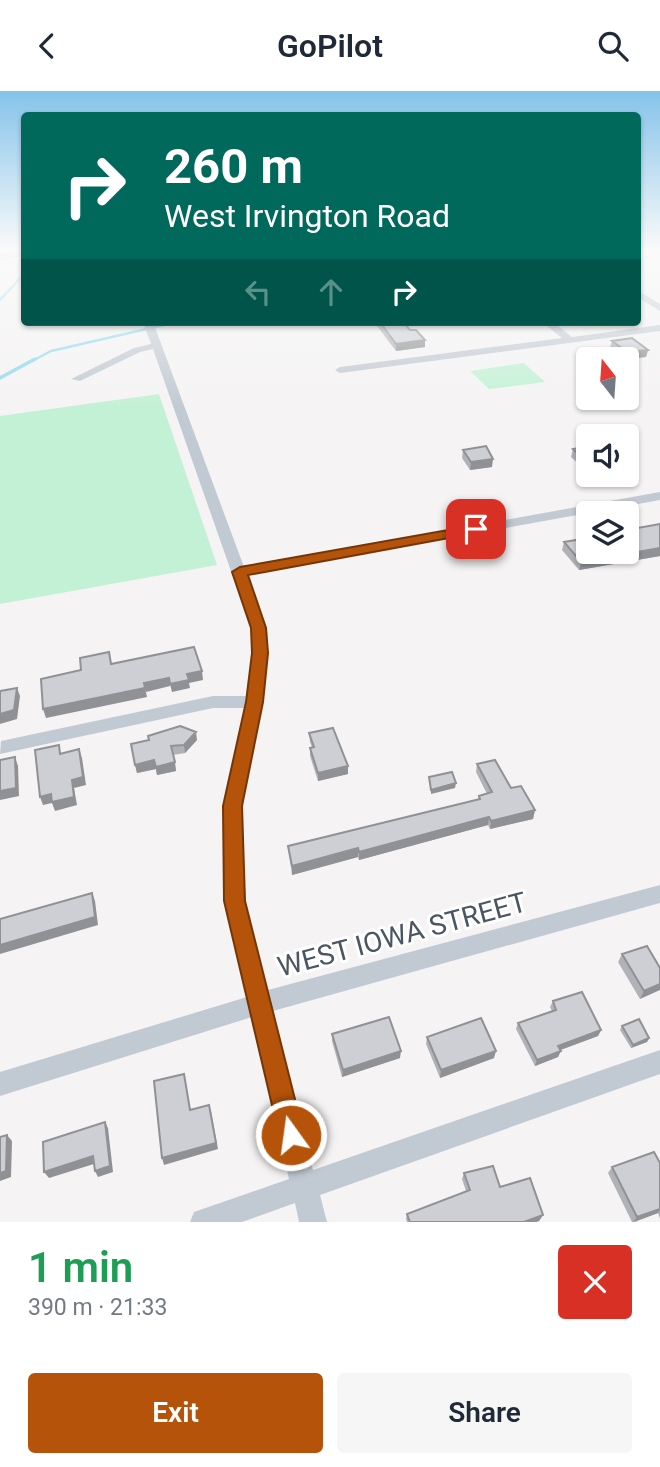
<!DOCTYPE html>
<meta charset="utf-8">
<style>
body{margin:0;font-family:Roboto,sans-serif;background:#f6f6f7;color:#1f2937;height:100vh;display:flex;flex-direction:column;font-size:26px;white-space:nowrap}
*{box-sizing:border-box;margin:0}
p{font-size:23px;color:#747a83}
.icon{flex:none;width:38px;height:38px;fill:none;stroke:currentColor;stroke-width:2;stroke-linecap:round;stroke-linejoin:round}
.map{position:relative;height:1131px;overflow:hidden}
.panel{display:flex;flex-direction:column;background:#fff;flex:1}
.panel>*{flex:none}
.guide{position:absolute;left:21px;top:21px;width:620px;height:214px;border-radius:7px;box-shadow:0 2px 5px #0004;background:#00695c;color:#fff;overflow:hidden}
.needle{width:46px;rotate:343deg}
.tools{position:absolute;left:576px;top:256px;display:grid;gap:14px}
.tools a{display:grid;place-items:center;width:63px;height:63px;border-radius:7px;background:#fff;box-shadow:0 2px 5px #0004;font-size:35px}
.pin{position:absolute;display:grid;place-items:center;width:60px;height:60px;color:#fff;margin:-30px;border-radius:14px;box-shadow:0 4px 10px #0006}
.me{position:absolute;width:77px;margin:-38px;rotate:346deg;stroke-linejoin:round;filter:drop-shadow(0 0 5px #0008)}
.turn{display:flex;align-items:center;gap:24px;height:147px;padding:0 28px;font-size:32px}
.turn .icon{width:91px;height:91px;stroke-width:2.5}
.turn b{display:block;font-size:49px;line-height:60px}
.lanes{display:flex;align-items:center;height:66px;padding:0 28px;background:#0003;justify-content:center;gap:35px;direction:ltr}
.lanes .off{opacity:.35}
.round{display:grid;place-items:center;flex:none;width:74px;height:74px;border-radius:7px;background:#f6f6f7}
.headline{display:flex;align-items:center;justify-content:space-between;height:119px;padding:0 28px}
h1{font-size:42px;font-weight:600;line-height:52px;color:#1e9e55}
.action{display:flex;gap:14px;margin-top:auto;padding:14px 28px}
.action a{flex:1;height:80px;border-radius:7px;background:#b45309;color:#fff;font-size:28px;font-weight:600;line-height:80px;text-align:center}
.action a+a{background:#f6f6f7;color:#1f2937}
header{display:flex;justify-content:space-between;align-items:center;height:91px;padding:0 28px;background:#fff;font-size:32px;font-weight:600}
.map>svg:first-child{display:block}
.green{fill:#c3f1d5}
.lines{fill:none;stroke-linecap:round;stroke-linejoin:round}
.stream-far1{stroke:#90daee;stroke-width:2.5}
.stream{stroke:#90daee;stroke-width:3.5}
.minor{fill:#c1cad2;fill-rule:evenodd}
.major{fill:#b3c2d1;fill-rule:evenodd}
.wall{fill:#b0b2b7}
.shaded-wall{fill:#909195}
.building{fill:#cdcfd5;stroke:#909195;stroke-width:2}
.route{fill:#b45309;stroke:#753606;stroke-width:2}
.labels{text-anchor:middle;stroke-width:6;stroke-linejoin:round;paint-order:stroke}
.near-street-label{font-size:28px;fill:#4a5661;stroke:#fff}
</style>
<header><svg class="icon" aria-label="back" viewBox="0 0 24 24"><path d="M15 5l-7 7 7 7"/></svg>GoPilot<svg class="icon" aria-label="search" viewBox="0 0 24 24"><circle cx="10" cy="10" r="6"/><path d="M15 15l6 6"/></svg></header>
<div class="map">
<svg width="660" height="1131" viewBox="0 0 660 1131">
<rect width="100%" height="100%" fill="#f5f3f3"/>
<path class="green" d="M524 272 545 291 489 298 470 280Z
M159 303 217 474 0 513V325Z"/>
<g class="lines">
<path class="stream-far1" d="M0 209 24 183
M32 270 51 260 177 231"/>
<path class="stream" d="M0 287 35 268"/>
<path class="minor" d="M637 199 660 213V220L637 206Z
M143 231H153L244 476 660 401V409L247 484 267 537 268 562 262 611 242 715 245 810 268 899 660 794V812L273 920 313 1079 660 959V983L320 1104 327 1131H299L295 1112 242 1131H190L194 1121 289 1088 252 926 0 1005V981L247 906 225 810 224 715 244 617H213L0 663 1 650 213 605H246L252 562 251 537 153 258 140 261 80 290 71 288 134 257 151 253Z
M542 231H553L572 246 660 234V240L340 282 335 279 340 276 562 247Z"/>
<path class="major" d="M24 159V165L0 169V163Z"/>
</g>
<path class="wall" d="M374 231H403L425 256 396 260Z
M612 250 648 259 646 266 624 268 610 257Z
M588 355V382L571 366 573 358Z
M463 359 492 376 470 379 462 367Z
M660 433V465L579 479 562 459 564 451Z
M309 642 348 675V683L318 690 310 665V657L312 656 310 651Z
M197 649 185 662 173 664 176 680 157 684 156 678 137 682 131 653Z
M477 673 511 697 535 719 533 728 490 738 488 734 359 769 358 766 292 784 288 755 478 708 479 705 487 703 476 681Z
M622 863 660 877 640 908 618 871Z
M553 910 601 939 598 945 560 959 558 966 535 975 516 938 518 932 552 920 550 916Z
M622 935 649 947 647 951 631 957 620 939Z
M332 943 400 967 342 986 332 950Z
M427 946 494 967 440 987 426 953Z
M660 1072V1128L658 1122 635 1131H632L608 1082 612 1076Z
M464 1082 500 1096 543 1124 539 1130 536 1131H407L406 1128 407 1123 466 1100 462 1088Z"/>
<path class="shaded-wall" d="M425 249V256L396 260V253Z
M648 259 646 266 625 268 627 261Z
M493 368 492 376 470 379 471 371Z
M660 457V465L579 479 581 471Z
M202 580 203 589 189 592 190 597 172 601 170 593 187 583Z
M169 587 170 595 146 601 144 592Z
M17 597 20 605 17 628 0 633V623Z
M145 597 147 606 46 627 43 618Z
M196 641 197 649 185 662 184 654Z
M79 658 82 667 86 694 74 697 77 714 55 720 52 712 43 714 40 706 72 689Z
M15 666 18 675 19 705 0 709V700Z
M154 669 175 671 176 680 157 684 156 678 137 682 135 674Z
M348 675V683L318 690V682Z
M456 692 455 697 431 703V699Z
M535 719 533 728 490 738 491 730Z
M489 726 488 734 359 769V761Z
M358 757V766L292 784V775Z
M92 802 95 810 98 834 0 863V854Z
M660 893V899L640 908 644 900Z
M601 939 598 945 555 961 558 955Z
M649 947 647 951 631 957 633 954Z
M401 960 400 967 342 986 343 979Z
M496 960 494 967 440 987 441 979Z
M561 960 558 966 535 975 537 969Z
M211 1020 218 1058 164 1074 162 1067Z
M105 1031 108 1037 113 1081 98 1086 95 1080Z
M7 1044 12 1050 11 1086 0 1090V1082Z
M93 1065 97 1072 49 1087 44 1081Z
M660 1118V1119L658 1122 633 1131 637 1126Z
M543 1124 539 1130 536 1131H524Z"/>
<path class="building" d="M380 231H403L410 239H416L425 249 396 253Z
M632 247 648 259 627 261 612 250Z
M486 355 493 368 471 371 463 359Z
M588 355V372L573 358Z
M660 433V457L581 471 564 451 588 447V460H626V439Z
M194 556 202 580 187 583 189 589 170 593 169 587 144 592 145 597 43 618 41 588 81 579 80 567 109 561 111 573Z
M17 597 14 619 0 623V600Z
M180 635 196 641 184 654 171 655 175 671 156 676 154 669 135 674 131 653 149 649 148 645Z
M333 637 348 675 318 682 310 657 314 656 309 642Z
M59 654 60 663 79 658 83 686 72 689 74 706 52 711 51 703 40 706 35 659Z
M15 666 16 697 0 700V669Z
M495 669 511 697 521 695 535 719 491 730 489 726 359 761 358 757 292 775 288 755 480 708 479 705 492 701 477 673Z
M452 681 456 692 431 699 429 686Z
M92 802 95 826 0 854V828Z
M647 855 660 877V893L644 900 622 863Z
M582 901 601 939 558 955 561 960 537 969 518 932 556 919 553 910Z
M389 926 401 960 343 979 332 943Z
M481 927 496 960 441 979 427 946Z
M639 928 649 947 633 954 622 935Z
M184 983 190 1019 209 1014 216 1052 162 1067 154 990Z
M105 1031 110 1075 95 1080 93 1065 44 1081 43 1051Z
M7 1044 6 1080 0 1082V1046Z
M654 1061 660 1072V1118L637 1126 612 1076Z
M493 1075 500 1096 530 1087 543 1124 524 1131H410L407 1123 470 1099 464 1082Z"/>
<linearGradient id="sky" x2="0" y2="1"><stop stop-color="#85c3ea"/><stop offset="0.5" stop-color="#fafafa"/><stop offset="1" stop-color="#fafafa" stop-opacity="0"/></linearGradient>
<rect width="660" height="318" fill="url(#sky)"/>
<path class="route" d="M476 434 483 438 481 441 248 484 266 537 268 562 263 611 242 715 245 810 304 1044 300 1053 291 1057 282 1053 279 1044 224 810 223 715 246 611 252 562 251 537 232 481 240 476Z"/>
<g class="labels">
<g class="near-street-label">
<text transform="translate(402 843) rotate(-15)" y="10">WEST IOWA STREET</text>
</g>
</g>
</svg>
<div class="tools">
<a><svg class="needle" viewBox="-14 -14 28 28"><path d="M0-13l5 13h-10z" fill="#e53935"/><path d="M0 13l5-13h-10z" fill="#747a83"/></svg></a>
<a><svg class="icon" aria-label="sound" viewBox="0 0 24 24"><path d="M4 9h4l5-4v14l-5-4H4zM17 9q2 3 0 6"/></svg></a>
<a><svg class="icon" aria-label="layers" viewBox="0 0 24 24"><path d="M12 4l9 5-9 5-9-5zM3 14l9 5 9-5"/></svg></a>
</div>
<div class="pin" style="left:476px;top:438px;background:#d93025"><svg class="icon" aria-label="arrive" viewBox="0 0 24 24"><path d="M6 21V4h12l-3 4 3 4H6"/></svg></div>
<svg class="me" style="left:291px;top:1044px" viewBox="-20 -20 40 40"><circle r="17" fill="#b45309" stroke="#fff" stroke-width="3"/><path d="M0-11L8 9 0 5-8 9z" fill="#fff"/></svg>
<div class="guide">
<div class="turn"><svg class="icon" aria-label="right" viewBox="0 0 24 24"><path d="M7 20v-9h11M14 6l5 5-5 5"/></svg><div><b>260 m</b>West Irvington Road</div></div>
<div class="lanes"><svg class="icon off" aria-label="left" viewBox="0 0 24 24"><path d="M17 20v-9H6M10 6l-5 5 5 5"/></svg><svg class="icon off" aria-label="ahead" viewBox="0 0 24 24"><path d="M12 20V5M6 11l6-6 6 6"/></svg><svg class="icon" aria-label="right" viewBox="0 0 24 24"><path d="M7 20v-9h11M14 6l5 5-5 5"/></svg></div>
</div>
</div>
<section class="panel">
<div class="headline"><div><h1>1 min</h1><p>390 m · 21:33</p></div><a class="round" style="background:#d93025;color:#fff"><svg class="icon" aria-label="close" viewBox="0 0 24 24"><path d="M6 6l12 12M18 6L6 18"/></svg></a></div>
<div class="action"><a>Exit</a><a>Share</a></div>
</section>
